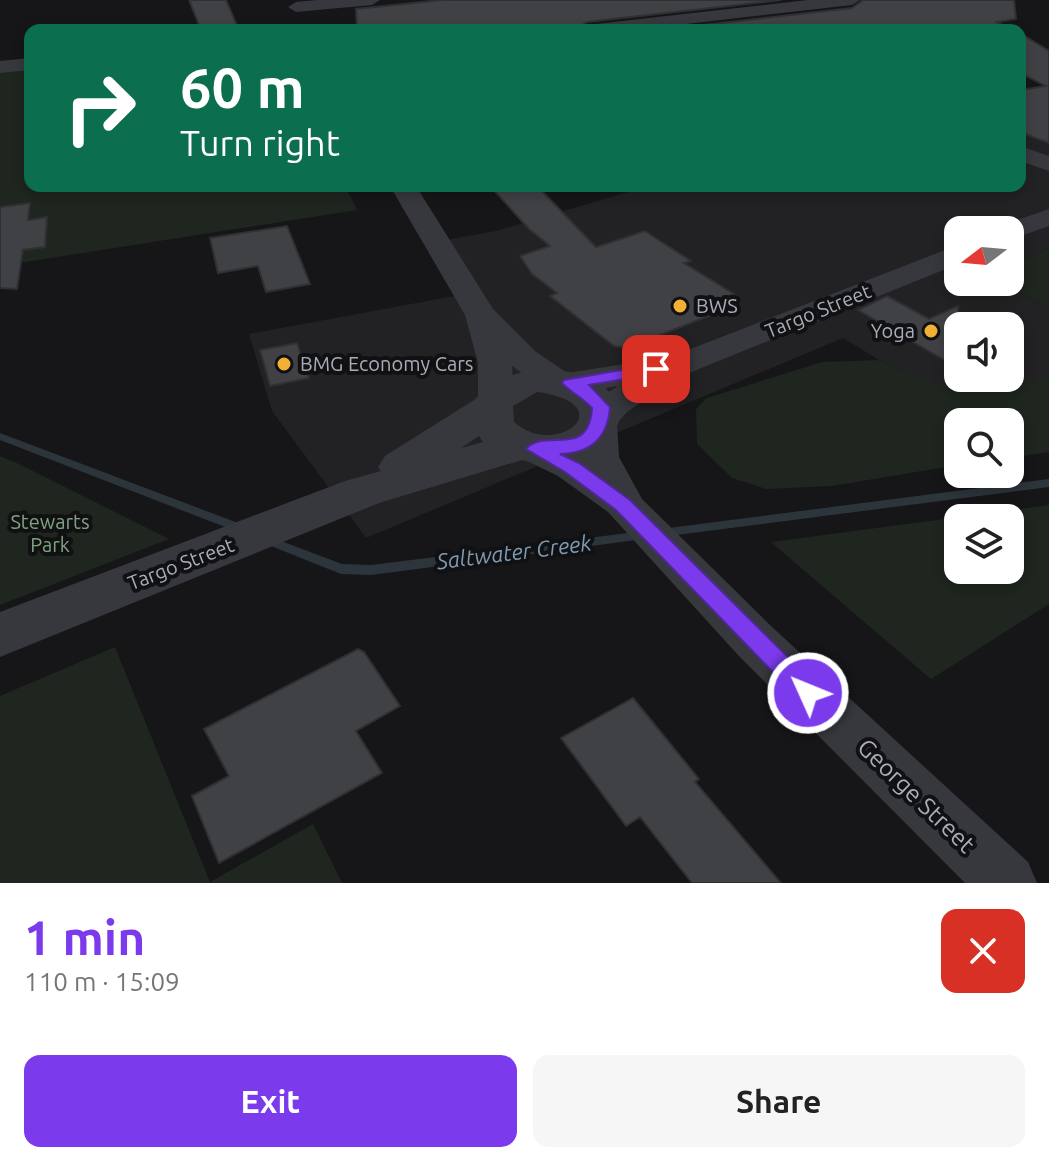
<!DOCTYPE html>
<meta charset="utf-8">
<style>
body{margin:0;font-family:Ubuntu,sans-serif;background:#f6f6f6;color:#222;height:100vh;display:flex;flex-direction:column;font-size:30px;white-space:nowrap}
*{box-sizing:border-box;margin:0}
p{font-size:26px;color:#767676}
.icon{flex:none;width:44px;height:44px;fill:none;stroke:currentColor;stroke-width:2;stroke-linecap:round;stroke-linejoin:round}
.map{position:relative;height:883px;overflow:hidden}
.details{display:flex;flex-direction:column;background:#fff;flex:1}
.details>*{flex:none}
.banner{position:absolute;left:24px;top:24px;width:1002px;height:168px;border-radius:16px;box-shadow:0 4px 12px #0003;background:#0b6e4f;color:#fff;overflow:hidden}
.needle{width:52px;rotate:254deg}
.buttons{position:absolute;left:944px;top:216px;display:grid;gap:16px}
.buttons a{display:grid;place-items:center;width:80px;height:80px;border-radius:16px;background:#fff;box-shadow:0 4px 12px #0003;font-size:40px}
.pin{position:absolute;display:grid;place-items:center;width:68px;height:68px;color:#fff;margin:-34px;border-radius:16px;box-shadow:0 4px 12px #0006}
.me{position:absolute;width:88px;margin:-44px;rotate:314deg;stroke-linejoin:round;filter:drop-shadow(0 0 6px #0008)}
.turn{display:flex;align-items:center;gap:28px;height:168px;padding:0 24px;font-size:36px}
.turn .icon{width:104px;height:104px;stroke-width:2.5}
.turn b{display:block;font-size:56px;line-height:68px}
.round{display:grid;place-items:center;flex:none;width:84px;height:84px;border-radius:16px;background:#f6f6f6}
.overview{display:flex;align-items:center;justify-content:space-between;height:136px;padding:0 24px}
h1{font-size:48px;font-weight:700;line-height:60px;color:#7c3aed}
.button{display:flex;gap:16px;margin-top:auto;padding:16px 24px}
.button a{flex:1;height:92px;border-radius:16px;background:#7c3aed;color:#fff;font-size:32px;font-weight:700;line-height:92px;text-align:center}
.button a+a{background:#f6f6f6;color:#222}
.map>svg:first-child{display:block}
.built{fill:#222225;fill-rule:evenodd}
.green{fill:#1e261f;fill-rule:evenodd}
.lines{fill:none;stroke-linecap:round;stroke-linejoin:round}
.stream{fill:#2c353c;fill-rule:evenodd}
.building{fill:#404145;stroke:#303034;stroke-width:2}
.minor{fill:#37383d;fill-rule:evenodd}
.tertiary{fill:#37383d;fill-rule:evenodd}
.route{fill:#7c3aed;stroke:#51269a;stroke-width:2}
.poi-dot{fill:#f2b134;stroke:#111113;stroke-width:3}
.labels{text-anchor:middle;stroke-width:8;stroke-linejoin:round;paint-order:stroke}
.poi-label{font-size:20px;fill:#a8adb8;stroke:#111113;text-anchor:start}
.street-label{font-size:20px;fill:#a8adb8;stroke:#111113}
.park-label{font-size:20px;fill:#7fa381;stroke:#111113}
.water-label{font-size:22px;font-style:italic;fill:#7f9bb3;stroke:#111113}
.near-street-label{font-size:24px;fill:#a8adb8;stroke:#111113}
</style>
<div class="map">
<svg width="1049" height="883" viewBox="0 0 1049 883">
<rect width="100%" height="100%" fill="#161618"/>
<path class="built" d="M1020 105 1049 106V248L1010 265V230H958V282H1000L1049 307V374L1031 383 990 392 932 383 879 360 843 338 366 538 272 411 249 334 471 293 441 241 496 231 628 192 660 186H1020ZM958 326H1010V378H958Z"/>
<path class="green" d="M30 69V186H345L357 210 0 266V72Z
M1049 248V307L1000 282H1010V265Z
M879 360C938 386 987 405 1049 374V452L1010 458V422H958V465L832 486 766 489 732 478 697 444 696 409 707 398 822 362Z
M0 456 19 464 169 539 0 605Z
M1049 505V604L931 679 771 542ZM958 518H1010V570H958Z
M115 647 210 882 313 824 342 883H0V696Z"/>
<g class="lines">
<path class="stream" d="M0 433 246 526 248 529 246 532H238L0 440Z
M1049 479V487L661 537 657 536 655 533 657 530 661 529Z
M644 531 648 532 650 535 648 538 644 539 371 575 341 574 261 542 259 539 261 536 265 535 342 564 371 565Z"/>
</g>
<path class="building" d="M189 0H226L239 30H201Z
M442 0H781L587 22 575 30H357L356 9Z
M863 0H1014L1016 19 997 22 1012 30H660L852 8Z
M1020 33 1049 51V143L1020 132V90L1046 86 1020 73Z
M490 186H537L596 247 645 231 691 261 684 263 734 294 716 300 729 308 627 348 614 346 550 296 557 293 532 274 520 256 550 246 529 229Z
M30 203 28 220 47 217 45 247 23 250 17 289 0 288V207Z
M287 226 310 284 266 292 258 266 218 273 210 238Z
M887 296 929 319 958 306V368L858 310Z
M297 343 309 378 270 386 260 350Z
M358 649 364 652 400 706 356 731 382 773 219 863 192 796 229 776 204 729Z
M633 698 699 779 695 782 781 883H692L640 817 626 826 561 738Z"/>
<g class="lines">
<path class="minor" d="M317 0H380L372 5 296 12 288 7 296 2Z
M808 0H860L852 5 634 30H578L587 25Z
M30 58V70L0 73V61Z
M1020 146 1049 156V171L1020 161Z
M390 186H416L493 309 535 351 567 373 670 357 958 245V264L689 373 628 411 617 423 619 457 642 499 772 627 1028 862 1037 883H965L738 655 608 512 558 476 521 458 516 449 521 440 535 437 581 455C582 418 584 406 618 386 567 394 556 398 512 366L514 398 509 406 496 409 483 406 478 398V363L465 315Z
M1049 209V226L1010 240V230H997L1000 226Z"/>
<path class="tertiary" d="M537 368C578 373 600 371 622 410 614 457 564 472 522 460L379 503 0 657V612L345 481 381 471 378 467 385 456 474 400 495 380ZM537 392C624 404 557 460 514 422L513 406ZM479 436 483 442 461 448Z"/>
</g>
<path class="route" d="M656 364 664 369 662 373 589 385 610 407C608 437 591 453 560 454L579 463 630 500 817 686 820 693 817 700 808 703 800 700 616 510 565 472 526 449C545 427 589 460 592 408 582 397 570 392 562 383L564 380Z"/>
<g class="poi-dot">
<circle cx="680" cy="306" r="8"/>
<circle cx="931" cy="331" r="8"/>
<circle cx="284" cy="364" r="8"/>
</g>
<g class="labels">
<g class="poi-label">
<text x="696" y="313">BWS</text>
<text x="915" y="338" text-anchor="end">Yoga</text>
<text x="300" y="371">BMG Economy Cars</text>
</g>
<g class="street-label">
<text transform="translate(818 311) rotate(-22)" y="7">Targo Street</text>
<text transform="translate(181 564) rotate(-21)" y="7">Targo Street</text>
</g>
<g class="park-label">
<text x="50" y="529">Stewarts<tspan x="50" dy="23">Park</tspan></text>
</g>
<g class="water-label">
<text transform="translate(514 552) rotate(-7)" y="8">Saltwater Creek</text>
</g>
<g class="near-street-label">
<text transform="translate(916 796) rotate(44)" y="8">George Street</text>
</g>
</g>
</svg>
<div class="buttons">
<a><svg class="needle" viewBox="-14 -14 28 28"><path d="M0-13l5 13h-10z" fill="#e53935"/><path d="M0 13l5-13h-10z" fill="#767676"/></svg></a>
<a><svg class="icon" aria-label="sound" viewBox="0 0 24 24"><path d="M4 9h4l5-4v14l-5-4H4zM17 9q2 3 0 6"/></svg></a>
<a><svg class="icon" aria-label="search" viewBox="0 0 24 24"><circle cx="10" cy="10" r="6"/><path d="M15 15l6 6"/></svg></a>
<a><svg class="icon" aria-label="layers" viewBox="0 0 24 24"><path d="M12 4l9 5-9 5-9-5zM3 14l9 5 9-5"/></svg></a>
</div>
<div class="pin" style="left:656px;top:369px;background:#d93025"><svg class="icon" aria-label="arrive" viewBox="0 0 24 24"><path d="M6 21V4h12l-3 4 3 4H6"/></svg></div>
<svg class="me" style="left:808px;top:693px" viewBox="-20 -20 40 40"><circle r="17" fill="#7c3aed" stroke="#fff" stroke-width="3"/><path d="M0-11L8 9 0 5-8 9z" fill="#fff"/></svg>
<div class="banner">
<div class="turn"><svg class="icon" aria-label="right" viewBox="0 0 24 24"><path d="M7 20v-9h11M14 6l5 5-5 5"/></svg><div><b>60 m</b>Turn right</div></div>
</div>
</div>
<section class="details">
<div class="overview"><div><h1>1 min</h1><p>110 m · 15:09</p></div><a class="round" style="background:#d93025;color:#fff"><svg class="icon" aria-label="close" viewBox="0 0 24 24"><path d="M6 6l12 12M18 6L6 18"/></svg></a></div>
<div class="button"><a>Exit</a><a>Share</a></div>
</section>
